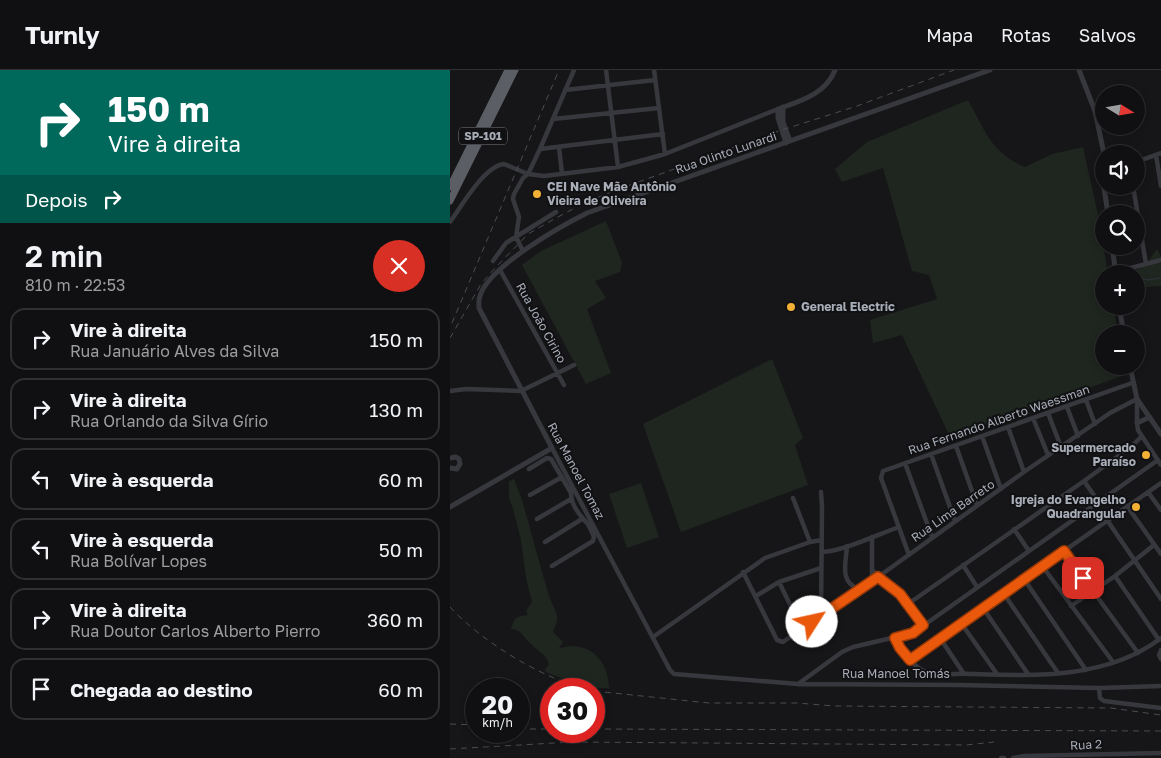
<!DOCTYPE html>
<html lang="pt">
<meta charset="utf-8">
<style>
body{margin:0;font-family:"Golos Text",sans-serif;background:#19191b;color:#f1f3f6;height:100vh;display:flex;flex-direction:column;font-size:19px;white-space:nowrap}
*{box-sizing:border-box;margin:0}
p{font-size:16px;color:#9c9d9f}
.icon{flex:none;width:28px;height:28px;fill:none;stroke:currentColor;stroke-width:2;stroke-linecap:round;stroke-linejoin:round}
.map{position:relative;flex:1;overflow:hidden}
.sheet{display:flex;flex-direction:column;background:#101012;width:450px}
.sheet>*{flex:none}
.hud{background:#00695c;color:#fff;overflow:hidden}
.needle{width:32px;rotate:101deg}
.tools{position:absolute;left:645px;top:15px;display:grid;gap:10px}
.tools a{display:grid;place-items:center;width:50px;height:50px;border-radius:50%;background:#101012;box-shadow:0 2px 8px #0003,0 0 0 1px #303032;font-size:25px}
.speed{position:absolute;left:15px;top:608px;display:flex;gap:10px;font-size:25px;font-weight:700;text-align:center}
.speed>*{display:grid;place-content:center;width:65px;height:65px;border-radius:50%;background:#101012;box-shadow:0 2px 8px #0003,0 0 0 1px #303032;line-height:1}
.speed small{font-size:12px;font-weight:400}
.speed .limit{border:8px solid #d22;background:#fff;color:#111}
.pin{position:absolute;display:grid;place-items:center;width:42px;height:42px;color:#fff;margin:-21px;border-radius:10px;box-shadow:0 2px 8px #0006}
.me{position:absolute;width:55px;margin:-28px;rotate:55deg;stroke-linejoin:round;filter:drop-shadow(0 0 4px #0008)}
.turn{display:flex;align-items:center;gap:18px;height:105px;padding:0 25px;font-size:22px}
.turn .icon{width:65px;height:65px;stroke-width:2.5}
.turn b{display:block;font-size:35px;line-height:42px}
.then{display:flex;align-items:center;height:48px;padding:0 25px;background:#0003;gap:10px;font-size:19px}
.round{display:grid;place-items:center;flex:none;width:52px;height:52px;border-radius:26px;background:#19191b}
.overview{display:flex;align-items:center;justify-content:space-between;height:85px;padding:0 25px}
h1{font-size:30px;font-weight:600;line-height:38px}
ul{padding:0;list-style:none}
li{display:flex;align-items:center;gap:15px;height:62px;margin:0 10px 8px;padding:0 15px;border:2px solid #303032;border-radius:15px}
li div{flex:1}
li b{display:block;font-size:19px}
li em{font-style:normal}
header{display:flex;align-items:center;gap:30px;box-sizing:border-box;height:70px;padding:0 25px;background:#101012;border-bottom:1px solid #303032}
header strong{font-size:24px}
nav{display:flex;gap:28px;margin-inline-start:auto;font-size:18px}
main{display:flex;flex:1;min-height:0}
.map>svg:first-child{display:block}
.green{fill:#1e261f}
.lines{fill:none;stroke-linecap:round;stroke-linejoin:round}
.stream{stroke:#2c353c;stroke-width:1}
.minor{stroke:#37383d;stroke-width:4.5}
.tertiary{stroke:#37383d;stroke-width:5}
.trunk{stroke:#5b5e65;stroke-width:7}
.rail{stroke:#4a4c52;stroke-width:1;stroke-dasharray:6 5;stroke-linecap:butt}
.route-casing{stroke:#983908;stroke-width:12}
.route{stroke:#ea580c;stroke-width:9}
.poi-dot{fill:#f2b134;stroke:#111113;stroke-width:2}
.labels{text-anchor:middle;stroke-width:4;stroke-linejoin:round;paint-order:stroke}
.shield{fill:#111113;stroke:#7b7e86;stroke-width:1}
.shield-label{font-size:11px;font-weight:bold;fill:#a8adb8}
.street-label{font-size:12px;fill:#a8adb8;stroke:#111113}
.poi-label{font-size:12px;font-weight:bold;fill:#a8adb8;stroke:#111113;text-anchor:start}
</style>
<header>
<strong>Turnly</strong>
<nav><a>Mapa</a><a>Rotas</a><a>Salvos</a></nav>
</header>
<main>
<section class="sheet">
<div class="hud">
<div class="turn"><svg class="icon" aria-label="right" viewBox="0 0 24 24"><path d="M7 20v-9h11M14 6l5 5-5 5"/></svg><div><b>150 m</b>Vire à direita</div></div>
<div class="then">Depois<svg class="icon" aria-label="right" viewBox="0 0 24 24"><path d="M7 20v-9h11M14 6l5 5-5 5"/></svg></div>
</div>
<div class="overview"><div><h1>2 min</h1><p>810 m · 22:53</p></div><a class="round" style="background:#d93025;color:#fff"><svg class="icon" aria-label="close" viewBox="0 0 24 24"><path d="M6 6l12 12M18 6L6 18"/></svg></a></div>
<ul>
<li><svg class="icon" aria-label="right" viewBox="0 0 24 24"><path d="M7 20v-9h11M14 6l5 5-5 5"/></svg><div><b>Vire à direita</b><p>Rua Januário Alves da Silva</p></div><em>150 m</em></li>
<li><svg class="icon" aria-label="right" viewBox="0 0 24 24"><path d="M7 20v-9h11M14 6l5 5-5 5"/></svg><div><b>Vire à direita</b><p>Rua Orlando da Silva Gírio</p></div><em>130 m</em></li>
<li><svg class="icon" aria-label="left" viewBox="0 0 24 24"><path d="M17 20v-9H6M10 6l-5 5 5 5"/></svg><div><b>Vire à esquerda</b></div><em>60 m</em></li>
<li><svg class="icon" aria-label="left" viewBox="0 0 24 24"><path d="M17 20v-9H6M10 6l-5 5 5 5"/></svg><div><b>Vire à esquerda</b><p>Rua Bolívar Lopes</p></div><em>50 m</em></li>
<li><svg class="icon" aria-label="right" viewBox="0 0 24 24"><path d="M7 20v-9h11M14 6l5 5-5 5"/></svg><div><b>Vire à direita</b><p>Rua Doutor Carlos Alberto Pierro</p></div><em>360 m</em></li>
<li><svg class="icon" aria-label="arrive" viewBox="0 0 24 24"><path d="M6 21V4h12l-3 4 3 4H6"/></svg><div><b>Chegada ao destino</b></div><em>60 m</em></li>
</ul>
</section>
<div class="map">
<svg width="711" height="688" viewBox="0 0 711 688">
<rect width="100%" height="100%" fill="#161618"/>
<path class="green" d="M518 30C535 60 541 83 575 97L602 84 633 77 648 145 658 204H654V236H663L668 264H654V296H673L675 305 500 367 452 265 423 273 420 250 487 229 479 205 462 201 433 98 392 112 385 99 417 72Z
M156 151 172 193 170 202 145 211 156 228 137 239 161 303 136 314 72 195 91 181Z
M707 179 711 186V216L696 217 686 200 695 196Z
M322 289 353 368 345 375 358 415 231 462 193 354Z
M64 409 72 430 98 523 107 545V551L103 562 113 572 109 578C113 578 117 576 121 576 146 576 159 596 159 619L157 618H135L96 602 95 599 99 595C97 584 87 581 80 573 73 567 71 559 61 559 65 547 65 547 78 545L76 541 82 532 76 508 71 470 63 439 59 428V411Z
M191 413 209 467 177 478 159 424Z"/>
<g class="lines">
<path class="stream" d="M686 205 697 210 711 208"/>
<path class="minor" d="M156 0 168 97
M204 0 215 84
M115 20 205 10
M103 49 209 38
M109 77 112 104
M90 79 213 64
M706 85 711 116
M686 92 711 83
M683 116 696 194
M0 152C11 137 34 96 54 94L78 104 94 106 168 97 215 84 328 39
M73 181 66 167 69 147 63 129 64 124 73 108 78 104 90 79 124 0
M43 191 56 173 106 142
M50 200 114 315
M666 202 711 190
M0 321 16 319 71 321 124 295
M636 330 645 354
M617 337 628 366
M598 343 611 377
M583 348 598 385
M558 357 574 402
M532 366 551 419
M506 376 527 435
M102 378 220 600 224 604 348 614 509 615 649 618 711 616
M481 384 505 451
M455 393 482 467
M79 399 97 388 101 389 121 423C121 435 129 444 136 452 140 456 142 463 144 467L143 471 102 496
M634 411 648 431
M371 422 372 437 371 545
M698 422 711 440
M80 425 112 407
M343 428 360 472
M677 436 711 484
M87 449 121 429
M657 450 711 529
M564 459 579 481
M95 472 132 449
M397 476C396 492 389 513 409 519
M614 481 688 583
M372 482C391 482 429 464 449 457
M459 485 431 408 433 401 682 313
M513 495 527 517
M593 497 663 592
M423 501 450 524 473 555
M293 502 327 570 333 572 428 507 574 402 660 343 687 329V353L688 360 711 395
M665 506 709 570
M574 509 636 600
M422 510V467
M329 512 352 559
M554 524 608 603
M306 526 329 512 371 498
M458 534 634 411 682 376 692 366
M621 536 665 506 704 475
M533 538 578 604
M511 553 547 604
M203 567 315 488 360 472 372 470
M445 568C451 580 460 593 472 600 486 607 506 603 521 604 585 606 658 609 711 568
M490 568 514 604
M711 580 709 585 711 589
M460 589 711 413
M348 614 392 582 403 577 463 563 708 390
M649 618 650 628 654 631 711 638
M551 688H554
M563 688 574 686 711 683"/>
<path class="tertiary" d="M629 0 645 41 654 84
M333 37V52L340 71
M336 73 328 48V39C350 31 376 24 385 0
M654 96 652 105 658 144
M662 176 666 204
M669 236 674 264
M680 296 687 329 711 364
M687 353 700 347
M0 388 6 387 9 389 10 394 7 399 0 398
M0 437 102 378 29 238C29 234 28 230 30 226 38 197 111 156 137 143L540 0"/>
<path class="trunk" d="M0 117 58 0
M0 131 65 0"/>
<path class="rail" d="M2 253 109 0
M0 268 31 214 46 197 78 164 106 148 136 132 169 119 332 60 407 36 504 0
M0 537C31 571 91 608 136 619
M144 621 259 633H347L384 636 661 638 711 645
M0 654 26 655
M69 659H101
M144 659 711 661
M0 679 122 672 516 675 544 672"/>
</g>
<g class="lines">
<defs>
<path id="route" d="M362 552 428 507 450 524 473 555 463 563 445 568 450 578 460 590 614 481 633 508"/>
</defs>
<use href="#route" class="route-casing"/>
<use href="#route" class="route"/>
</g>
<g class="poi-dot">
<circle cx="87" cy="124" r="5"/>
<circle cx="341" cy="237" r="5"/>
<circle cx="696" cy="385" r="5"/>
<circle cx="686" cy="437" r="5"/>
</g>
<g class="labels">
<rect class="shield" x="9" y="57.5" width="48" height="17" rx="4"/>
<g class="shield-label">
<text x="33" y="70">SP-101</text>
</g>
<g class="street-label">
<text transform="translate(276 83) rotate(-19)" y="4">Rua Olinto Lunardi</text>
<text transform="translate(91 253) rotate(61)" y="4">Rua João Cirino</text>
<text transform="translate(549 350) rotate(-19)" y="4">Rua Fernando Alberto Waessman</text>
<text transform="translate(126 401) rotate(62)" y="4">Rua Manoel Tomaz</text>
<text transform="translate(503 441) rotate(-35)" y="4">Rua Lima Barreto</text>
<text x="446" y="608">Rua Manoel Tomás</text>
<text transform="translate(636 675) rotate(-3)" y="4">Rua 2</text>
</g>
<g class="poi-label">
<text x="97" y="121">CEI Nave Mãe Antônio<tspan x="97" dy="14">Vieira de Oliveira</tspan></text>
<text x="351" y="241">General Electric</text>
<text x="686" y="382" text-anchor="end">Supermercado<tspan x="686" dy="14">Paraíso</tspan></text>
<text x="676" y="434" text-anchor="end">Igreja do Evangelho<tspan x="676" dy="14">Quadrangular</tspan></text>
</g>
</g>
</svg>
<div class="tools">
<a><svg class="needle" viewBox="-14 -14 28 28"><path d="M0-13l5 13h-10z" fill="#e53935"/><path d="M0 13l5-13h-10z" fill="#9c9d9f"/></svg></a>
<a><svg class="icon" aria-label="sound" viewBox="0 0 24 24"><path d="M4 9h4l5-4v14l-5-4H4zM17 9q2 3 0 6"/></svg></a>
<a><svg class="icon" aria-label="search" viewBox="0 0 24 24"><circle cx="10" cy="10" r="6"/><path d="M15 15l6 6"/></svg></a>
<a>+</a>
<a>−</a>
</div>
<div class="speed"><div>20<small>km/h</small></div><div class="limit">30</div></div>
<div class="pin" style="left:633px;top:508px;background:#d93025"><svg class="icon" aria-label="arrive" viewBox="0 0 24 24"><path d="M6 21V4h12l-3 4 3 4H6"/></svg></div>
<svg class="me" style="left:362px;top:552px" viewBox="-20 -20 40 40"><circle r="19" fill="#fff"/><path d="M0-13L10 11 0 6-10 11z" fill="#ea580c"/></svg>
</div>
</main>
